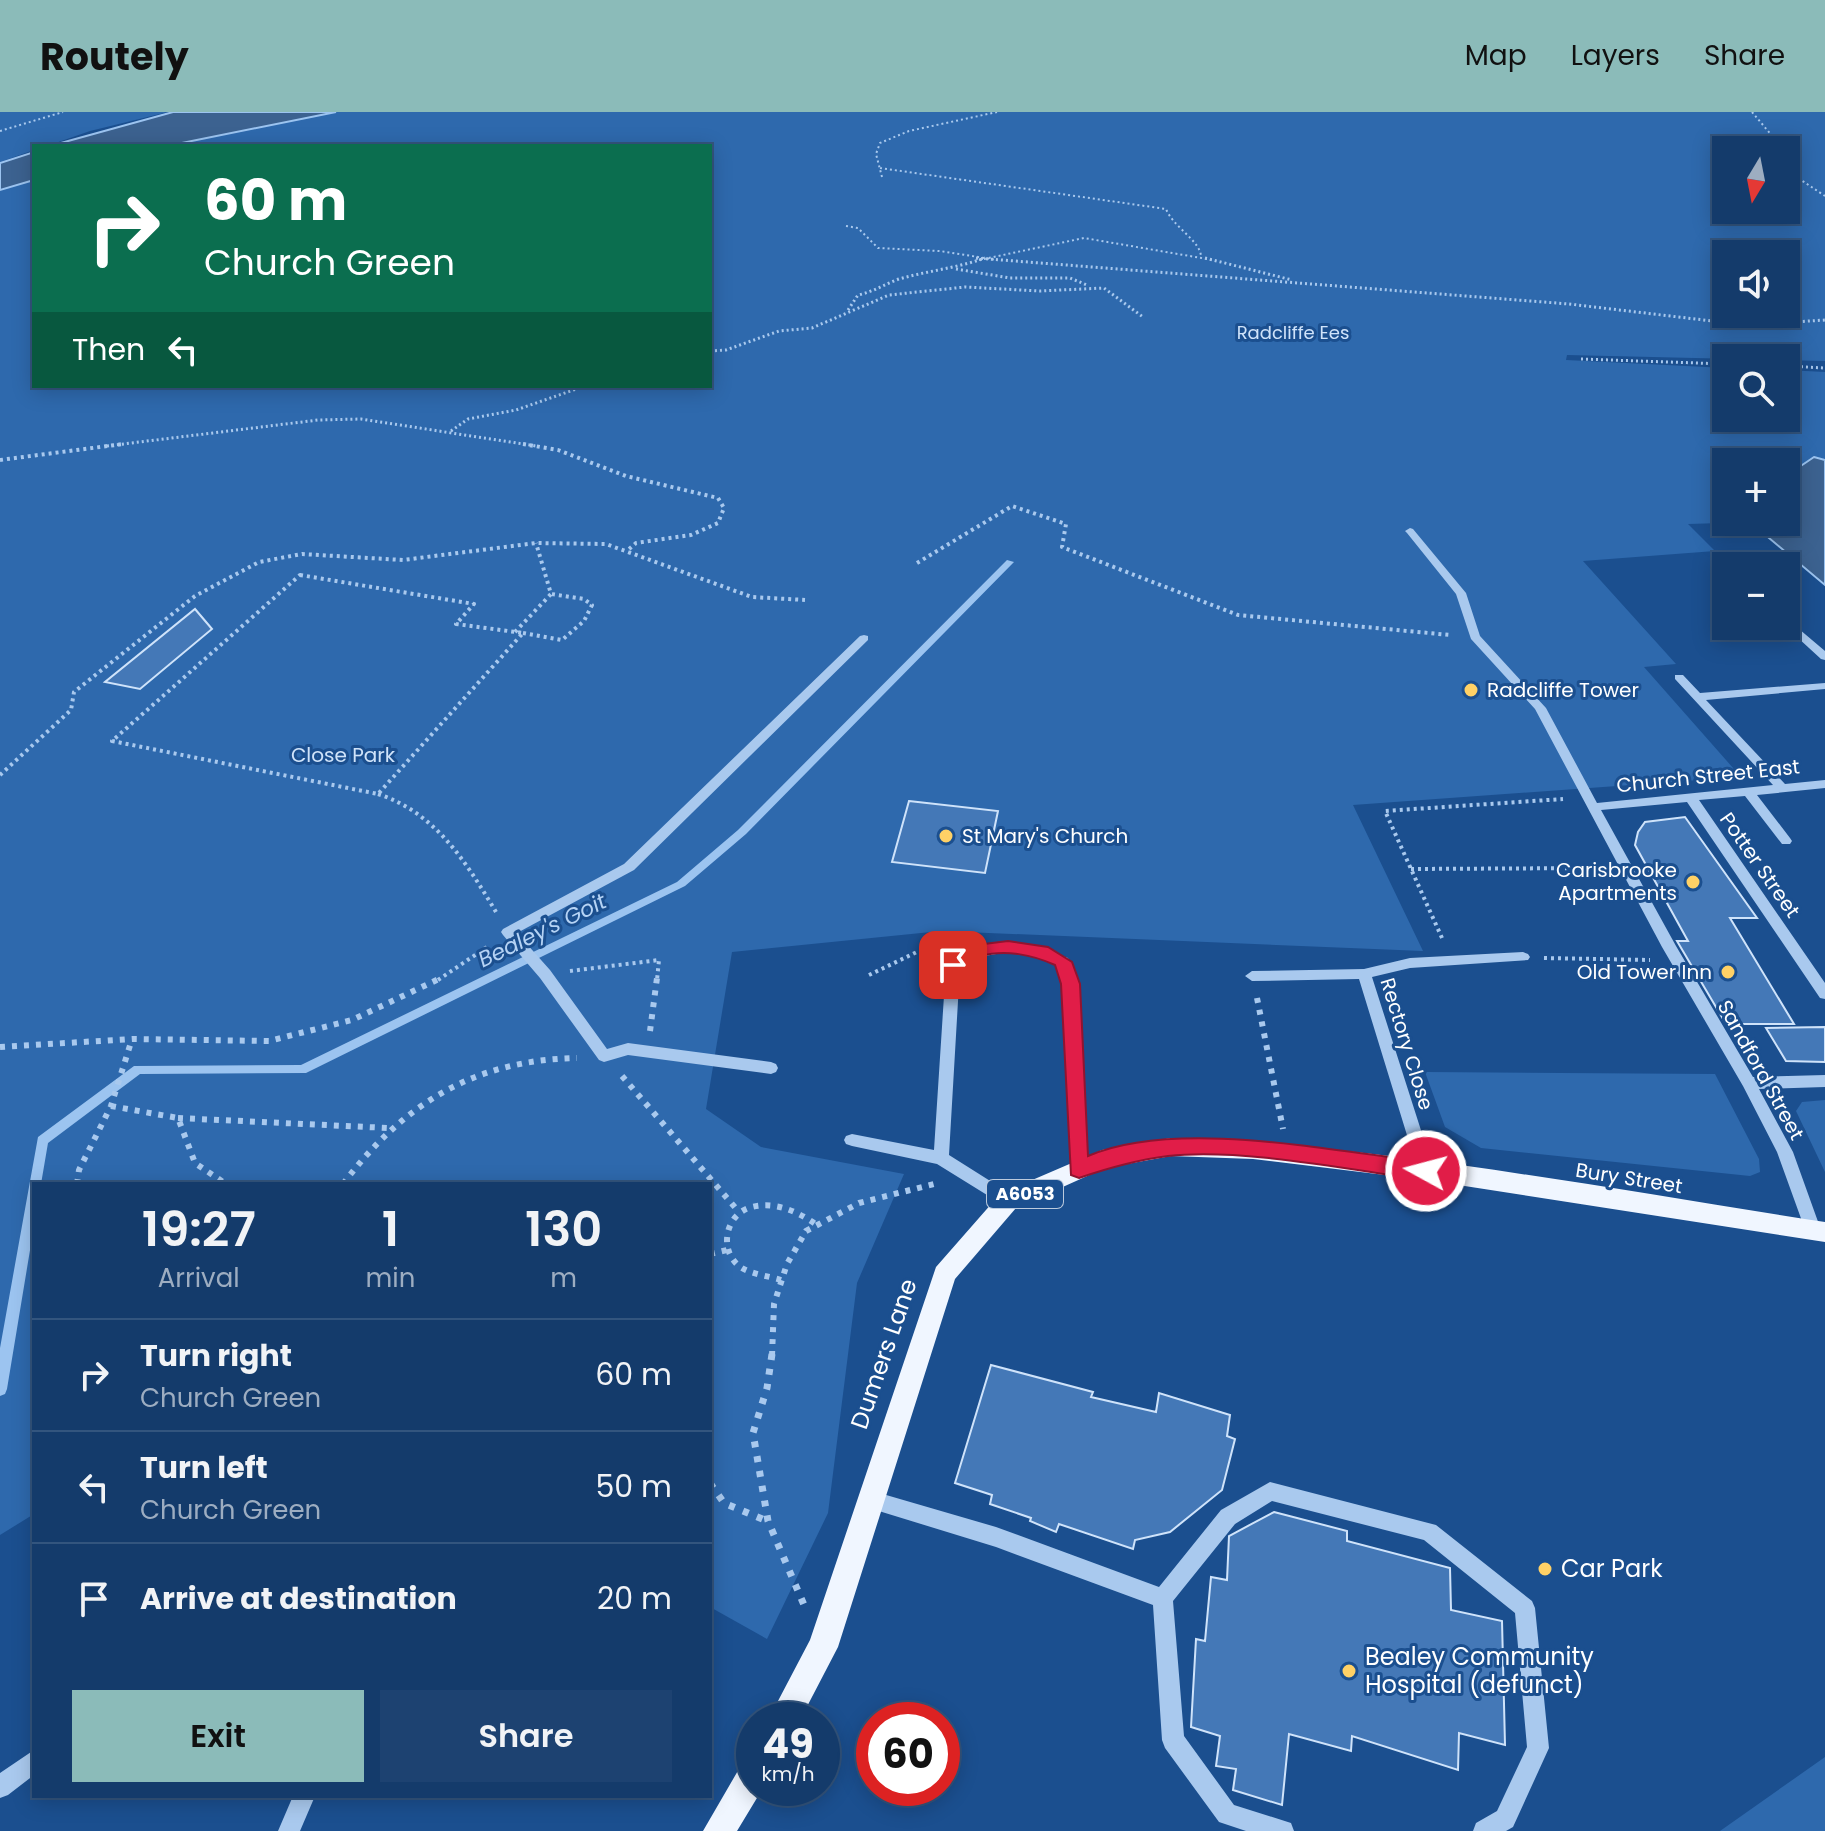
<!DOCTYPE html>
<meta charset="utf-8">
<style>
body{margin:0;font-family:Poppins,sans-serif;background:#1d4271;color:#f1f3f6;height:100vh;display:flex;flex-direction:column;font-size:30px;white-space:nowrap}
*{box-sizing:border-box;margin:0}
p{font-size:26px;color:#9dadc1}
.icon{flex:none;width:44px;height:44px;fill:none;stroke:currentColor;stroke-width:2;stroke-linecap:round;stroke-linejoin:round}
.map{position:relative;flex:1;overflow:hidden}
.sheet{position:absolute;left:32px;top:1070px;width:680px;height:616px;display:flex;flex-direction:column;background:#143b6b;border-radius:0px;box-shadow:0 4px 20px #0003,0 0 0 2px #33557e}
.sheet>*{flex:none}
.guide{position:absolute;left:32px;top:32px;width:680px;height:244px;border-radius:0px;box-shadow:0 4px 20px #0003,0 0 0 2px #33557e;background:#0b6e4f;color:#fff;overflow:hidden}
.needle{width:52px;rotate:190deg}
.buttons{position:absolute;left:1712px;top:24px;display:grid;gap:16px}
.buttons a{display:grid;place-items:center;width:88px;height:88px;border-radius:0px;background:#143b6b;box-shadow:0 4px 20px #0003,0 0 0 2px #33557e;font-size:40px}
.speed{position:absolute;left:736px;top:1590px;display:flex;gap:16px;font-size:40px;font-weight:700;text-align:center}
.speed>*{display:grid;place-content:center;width:104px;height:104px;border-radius:50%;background:#143b6b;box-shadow:0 4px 20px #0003,0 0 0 2px #33557e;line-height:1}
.speed small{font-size:20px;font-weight:400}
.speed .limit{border:12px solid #d22;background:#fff;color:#111}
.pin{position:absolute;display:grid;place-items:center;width:68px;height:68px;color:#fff;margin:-34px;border-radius:16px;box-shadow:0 4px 12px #0006}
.me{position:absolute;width:88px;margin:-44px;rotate:277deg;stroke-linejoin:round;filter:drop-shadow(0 0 6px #0008)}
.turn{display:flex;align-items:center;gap:28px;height:168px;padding:0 40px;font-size:36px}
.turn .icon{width:104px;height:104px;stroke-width:2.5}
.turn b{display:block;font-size:56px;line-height:68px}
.then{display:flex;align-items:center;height:76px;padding:0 40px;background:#0003;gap:16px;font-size:30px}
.eta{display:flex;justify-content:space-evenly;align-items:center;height:136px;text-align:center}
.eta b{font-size:48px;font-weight:600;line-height:56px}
.primary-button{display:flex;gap:16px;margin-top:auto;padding:16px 40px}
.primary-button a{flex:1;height:92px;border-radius:0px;background:#8bbbb9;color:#111;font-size:32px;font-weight:600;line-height:92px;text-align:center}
.primary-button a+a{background:#1d4271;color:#f1f3f6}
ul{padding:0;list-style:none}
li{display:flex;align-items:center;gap:24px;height:112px;padding:0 40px;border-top:2px solid #33557e}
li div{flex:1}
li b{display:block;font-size:30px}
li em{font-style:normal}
header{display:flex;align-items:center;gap:48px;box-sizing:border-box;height:112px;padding:0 40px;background:#8bbbb9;color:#111}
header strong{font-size:38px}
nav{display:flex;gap:44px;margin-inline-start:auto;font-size:28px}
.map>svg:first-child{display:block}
.green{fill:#2e69ad;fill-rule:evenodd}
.water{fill:#3c6290;stroke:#9cc4f0;stroke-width:2}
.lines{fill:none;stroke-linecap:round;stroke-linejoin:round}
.stream{fill:#9cc4f0;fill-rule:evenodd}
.building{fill:#4478b7;stroke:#cfe3fa;stroke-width:2}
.path-far4{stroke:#a9c9ee;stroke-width:2;stroke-dasharray:2 3;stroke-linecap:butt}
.path-far3{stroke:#a9c9ee;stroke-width:3;stroke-dasharray:2 3;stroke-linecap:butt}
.path-far2{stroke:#a9c9ee;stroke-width:4;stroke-dasharray:3 4;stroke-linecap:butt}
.path-far1{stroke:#a9c9ee;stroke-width:6;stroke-dasharray:5 7;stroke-linecap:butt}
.path{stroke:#a9c9ee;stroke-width:7;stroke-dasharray:6 9;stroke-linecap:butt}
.minor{fill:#a9c9ee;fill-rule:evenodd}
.major{fill:#f0f6ff;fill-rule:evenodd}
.route{fill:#e11d48;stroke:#92132f;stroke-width:2}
.poi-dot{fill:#ffd166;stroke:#1b4f8f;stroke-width:3}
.labels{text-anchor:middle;stroke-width:6;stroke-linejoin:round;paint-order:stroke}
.far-park-label{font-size:18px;fill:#cfe3fa;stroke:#1b4f8f}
.shield{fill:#1b4f8f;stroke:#bbcadd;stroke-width:2}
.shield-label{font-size:18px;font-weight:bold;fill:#fff}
.poi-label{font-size:20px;fill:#fff;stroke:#1b4f8f;text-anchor:start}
.park-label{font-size:20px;fill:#cfe3fa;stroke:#1b4f8f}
.street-label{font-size:20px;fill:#fff;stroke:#1b4f8f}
.water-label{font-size:22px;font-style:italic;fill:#b5d3f5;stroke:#1b4f8f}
.near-street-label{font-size:24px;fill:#fff;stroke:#1b4f8f}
.near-poi-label{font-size:24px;fill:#fff;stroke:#1b4f8f;text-anchor:start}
</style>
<header>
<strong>Routely</strong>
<nav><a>Map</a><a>Layers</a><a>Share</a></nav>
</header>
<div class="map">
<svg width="1825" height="1719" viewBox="0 0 1825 1719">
<rect width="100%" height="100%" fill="#1b4f8f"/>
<path class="green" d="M0 0H168L90 19 47 34H34V38L0 50Z
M336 0H1825V249L1567 243 1566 248 1726 256V306H1786V258L1825 260V348L1814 345 1786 364V350H1726V407L1722 411 1688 412 1715 439 1583 449 1676 552 1644 555 1741 665 1353 693 1423 839 941 819 732 840 706 997 761 1035 904 1062 857 1171 828 1401 767 1527 710 1495V1072H34V1402L0 1423V78L34 68V274H710V34H167ZM1726 38H1786V98H1726ZM1726 142H1786V202H1726Z
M1425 960 1715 962 1759 1047 1760 1060 1750 1064 1481 1036 1445 1015Z
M1825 988V1060L1796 999 1802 990Z
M1825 1645V1719H1720Z"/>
<path class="water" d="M173 0H336L167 34H50Z
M34 40V68L0 78V51Z
M1814 345 1825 348V473L1750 410H1786V364Z"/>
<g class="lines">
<path class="stream" d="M1007 448 1014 450 746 722 685 774 306 961 140 962 48 1031 41 1072H34V1114L7 1277 5 1282 0 1284V1236L38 1025 134 954 301 953 677 770 738 718Z"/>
</g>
<path class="building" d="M195 497 212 517 140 577 105 570Z
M909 689 998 699 985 761 892 750Z
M1685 705 1757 806H1730L1794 912H1726L1677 829H1688L1635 733 1638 720 1645 710Z
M1825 915V950L1786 949 1766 916Z
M991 1253 1093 1280 1091 1285 1156 1300 1159 1281 1230 1303 1227 1324 1235 1327 1222 1378 1170 1420 1135 1428 1133 1437 1059 1412 1056 1420 1030 1409 1031 1406 990 1392 992 1383 955 1371Z
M1274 1400 1347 1419V1429L1450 1456 1451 1498 1502 1509 1505 1633 1459 1621 1458 1658 1352 1624 1351 1639 1289 1622 1282 1693 1233 1678 1236 1657 1216 1654 1220 1624 1191 1615 1196 1527 1205 1529 1211 1465 1227 1468 1229 1424Z"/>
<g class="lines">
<path class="path-far4" d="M1752 0 1784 38
M0 19 63 0
M880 56 1166 97C1173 115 1201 129 1201 145
M1786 58 1825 84
M882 65 876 42 880 31 909 19 997 0
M846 114 858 116 878 136 940 139 997 148
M979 148 1084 126 1213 148"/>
<path class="path-far3" d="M976 146 1569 192 1746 213 1825 208
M1205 146 1292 168
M956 157 1010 166H1070L1087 173
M848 198 858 183C873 180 885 172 899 167 927 159 957 156 985 146
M710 239 726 238 779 219 812 216 889 183 965 175 1040 179 1104 176 1143 205
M1581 247 1726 252
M1786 254 1825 256
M451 319 468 307 516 298 585 274
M107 334 318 308 361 307 536 334"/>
<path class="path-far2" d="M523 332 558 338 626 364 718 386 724 396 718 411 691 423 636 431 628 438
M0 348 123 332
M917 451 1012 394 1066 412 1062 435 1238 503 1450 523
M300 463 474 492 456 512 523 521 378 682 112 629Z
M515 520 551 482 536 431
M523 521 562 528 584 509 592 493 584 487 551 482
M0 663 71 598 74 580 195 484 259 450 302 442 403 448 536 431 606 432 752 485 805 488
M378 682C436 701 466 750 496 800
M1411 757 1602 756
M1442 826 1385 699 1563 687
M1544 846 1650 848
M570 859 659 848 657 868
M869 863 919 839H935
M438 868 490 833"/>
<path class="path-far1" d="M1257 886 1283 1017
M650 919 657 866
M0 935 132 927 269 929 352 908 441 866
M622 964 739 1100
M111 994 178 1006 195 1051 226 1072
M178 1006 388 1016
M77 1072 79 1058 111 994 132 927
M343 1072C404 991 475 948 577 946
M710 1142 727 1138
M781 1168C769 1164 749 1162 739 1154 718 1137 726 1101 752 1095 776 1089 798 1100 817 1113
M772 1244 774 1192 787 1152 806 1119 859 1091 934 1072"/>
<path class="path" d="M772 1242 767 1276 753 1321 768 1409 804 1493
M710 1371 724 1391 767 1409"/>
<path class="minor" d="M1410 416 1413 417 1466 481 1480 524 1546 596 1597 691 1773 673 1675 567V563H1683L1700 581 1825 571V577L1706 588 1785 672 1825 668V676L1757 683 1790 726 1792 729 1790 732H1782L1745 684 1699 688 1825 871V887L1820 886 1687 690 1601 698 1676 834 1753 965 1825 963V975L1759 977 1793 1040 1821 1118 1819 1123 1813 1125 1807 1123 1777 1040 1743 974 1662 835 1535 597 1471 527 1456 482 1407 421 1405 419Z
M1786 506 1825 539V548L1821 547 1785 514Z
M864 523 868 524V528L634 758 517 821 550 858 607 937 628 931 771 950 776 952 778 956 776 960 771 962 628 943 604 950 599 948 540 866 503 823 501 820 503 817 624 752 860 524Z
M1007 830 1035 834 1068 846 1077 872 1087 1057 1085 1062 1079 1064 1073 1062 1071 1057 1063 872 1057 853C1023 838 993 836 960 855L949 1043 1014 1084 1016 1089 1014 1094 1008 1096 937 1052 852 1034 846 1032 844 1028 846 1024 852 1022 934 1038 946 853C960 837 986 832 1007 830Z
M1523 840 1528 842 1530 845 1528 848 1410 856 1372 865 1434 1059 1432 1064 1426 1066 1420 1064 1418 1059 1359 867 1252 869 1245 864 1252 859 1364 857 1410 846Z
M1270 1370 1436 1413 1532 1489 1535 1496 1549 1636 1513 1715 1506 1719H1473L1476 1711 1497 1699 1527 1635 1515 1501 1424 1428 1272 1389 1235 1412 1173 1489 1184 1624 1234 1693 1291 1711 1294 1719H1246L1219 1710 1165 1636 1162 1628 1153 1493 996 1435 869 1396 862 1394 859 1387 862 1380 869 1378 996 1415 1159 1475 1221 1398Z
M34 1638V1663L8 1683 0 1686V1661Z
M293 1684H315L300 1719H278Z"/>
<path class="major" d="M1171 1026C1390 1034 1608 1077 1825 1110V1130L1426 1068 1253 1047 1171 1044 1105 1056 1016 1096 955 1167 838 1535 800 1608H768L810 1528 936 1155 1000 1082 1102 1038Z
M754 1645V1676H763L737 1719H703L743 1650Z"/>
</g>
<path class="route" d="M1008 829 1048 835 1072 850 1080 872 1088 1044C1176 1006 1332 1039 1426 1050L1433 1053 1436 1059 1433 1065 1426 1068C1350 1058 1243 1036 1168 1044 1137 1048 1108 1056 1079 1066L1071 1063 1061 872 1055 853C1033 843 1005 837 981 844 971 847 963 857 953 860L944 853 968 834Z"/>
<g class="poi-dot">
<circle cx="1471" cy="578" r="8"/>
<circle cx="946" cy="724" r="8"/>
<circle cx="1693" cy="770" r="8"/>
<circle cx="1728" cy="860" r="8"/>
<circle cx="1545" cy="1457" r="8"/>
<circle cx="1349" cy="1559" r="8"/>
</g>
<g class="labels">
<g class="far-park-label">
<text x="1293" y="227">Radcliffe Ees</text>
</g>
<rect class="shield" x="987" y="1068" width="76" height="28" rx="6"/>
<g class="shield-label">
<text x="1025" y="1088">A6053</text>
</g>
<g class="poi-label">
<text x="1487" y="585">Radcliffe Tower</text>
<text x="962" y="731">St Mary's Church</text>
<text x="1677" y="765" text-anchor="end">Carisbrooke<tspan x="1677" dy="23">Apartments</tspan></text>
<text x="1712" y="867" text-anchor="end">Old Tower Inn</text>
</g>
<g class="park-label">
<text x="343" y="650">Close Park</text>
</g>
<g class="street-label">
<text transform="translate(1708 664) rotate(-6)" y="7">Church Street East</text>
<text transform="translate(1760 753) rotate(55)" y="7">Potter Street</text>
<text transform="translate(1407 932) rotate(73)" y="7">Rectory Close</text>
<text transform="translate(1761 958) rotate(61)" y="7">Sandford Street</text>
<text transform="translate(1629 1066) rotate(9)" y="7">Bury Street</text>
</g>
<g class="water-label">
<text transform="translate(542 818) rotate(-26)" y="8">Bealey's Goit</text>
</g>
<g class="near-street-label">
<text transform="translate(884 1242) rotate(-71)" y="8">Dumers Lane</text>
</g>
<g class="near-poi-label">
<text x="1561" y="1465">Car Park</text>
<text x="1365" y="1553">Bealey Community<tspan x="1365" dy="28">Hospital (defunct)</tspan></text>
</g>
</g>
</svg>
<div class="buttons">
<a><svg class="needle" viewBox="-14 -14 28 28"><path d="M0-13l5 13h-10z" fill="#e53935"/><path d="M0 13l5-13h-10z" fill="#9dadc1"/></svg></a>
<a><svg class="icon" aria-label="sound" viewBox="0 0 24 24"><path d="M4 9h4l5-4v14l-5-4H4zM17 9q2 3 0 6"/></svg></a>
<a><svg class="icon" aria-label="search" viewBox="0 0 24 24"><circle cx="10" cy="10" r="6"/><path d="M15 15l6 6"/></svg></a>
<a>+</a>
<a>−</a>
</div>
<div class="speed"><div>49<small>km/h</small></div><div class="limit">60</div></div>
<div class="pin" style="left:953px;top:853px;background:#d93025"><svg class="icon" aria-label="arrive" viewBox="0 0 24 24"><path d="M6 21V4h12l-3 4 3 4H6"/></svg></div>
<svg class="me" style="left:1426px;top:1059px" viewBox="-20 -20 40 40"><circle r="17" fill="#e11d48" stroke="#fff" stroke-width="3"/><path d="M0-11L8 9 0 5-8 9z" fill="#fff"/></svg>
<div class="guide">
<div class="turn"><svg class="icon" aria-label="right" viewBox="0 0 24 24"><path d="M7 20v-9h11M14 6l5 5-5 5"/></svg><div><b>60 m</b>Church Green</div></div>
<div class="then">Then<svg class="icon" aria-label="left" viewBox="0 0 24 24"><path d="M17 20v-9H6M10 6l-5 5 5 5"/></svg></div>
</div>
<section class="sheet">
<div class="eta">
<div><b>19:27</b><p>Arrival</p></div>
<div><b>1</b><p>min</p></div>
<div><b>130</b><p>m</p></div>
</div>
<ul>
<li><svg class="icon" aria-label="right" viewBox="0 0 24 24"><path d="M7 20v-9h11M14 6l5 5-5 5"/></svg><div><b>Turn right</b><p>Church Green</p></div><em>60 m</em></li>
<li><svg class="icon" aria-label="left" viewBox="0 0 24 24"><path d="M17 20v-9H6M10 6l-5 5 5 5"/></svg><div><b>Turn left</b><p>Church Green</p></div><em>50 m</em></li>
<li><svg class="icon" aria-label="arrive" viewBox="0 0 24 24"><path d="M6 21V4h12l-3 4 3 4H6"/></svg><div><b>Arrive at destination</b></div><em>20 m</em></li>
</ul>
<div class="primary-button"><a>Exit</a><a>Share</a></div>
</section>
</div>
